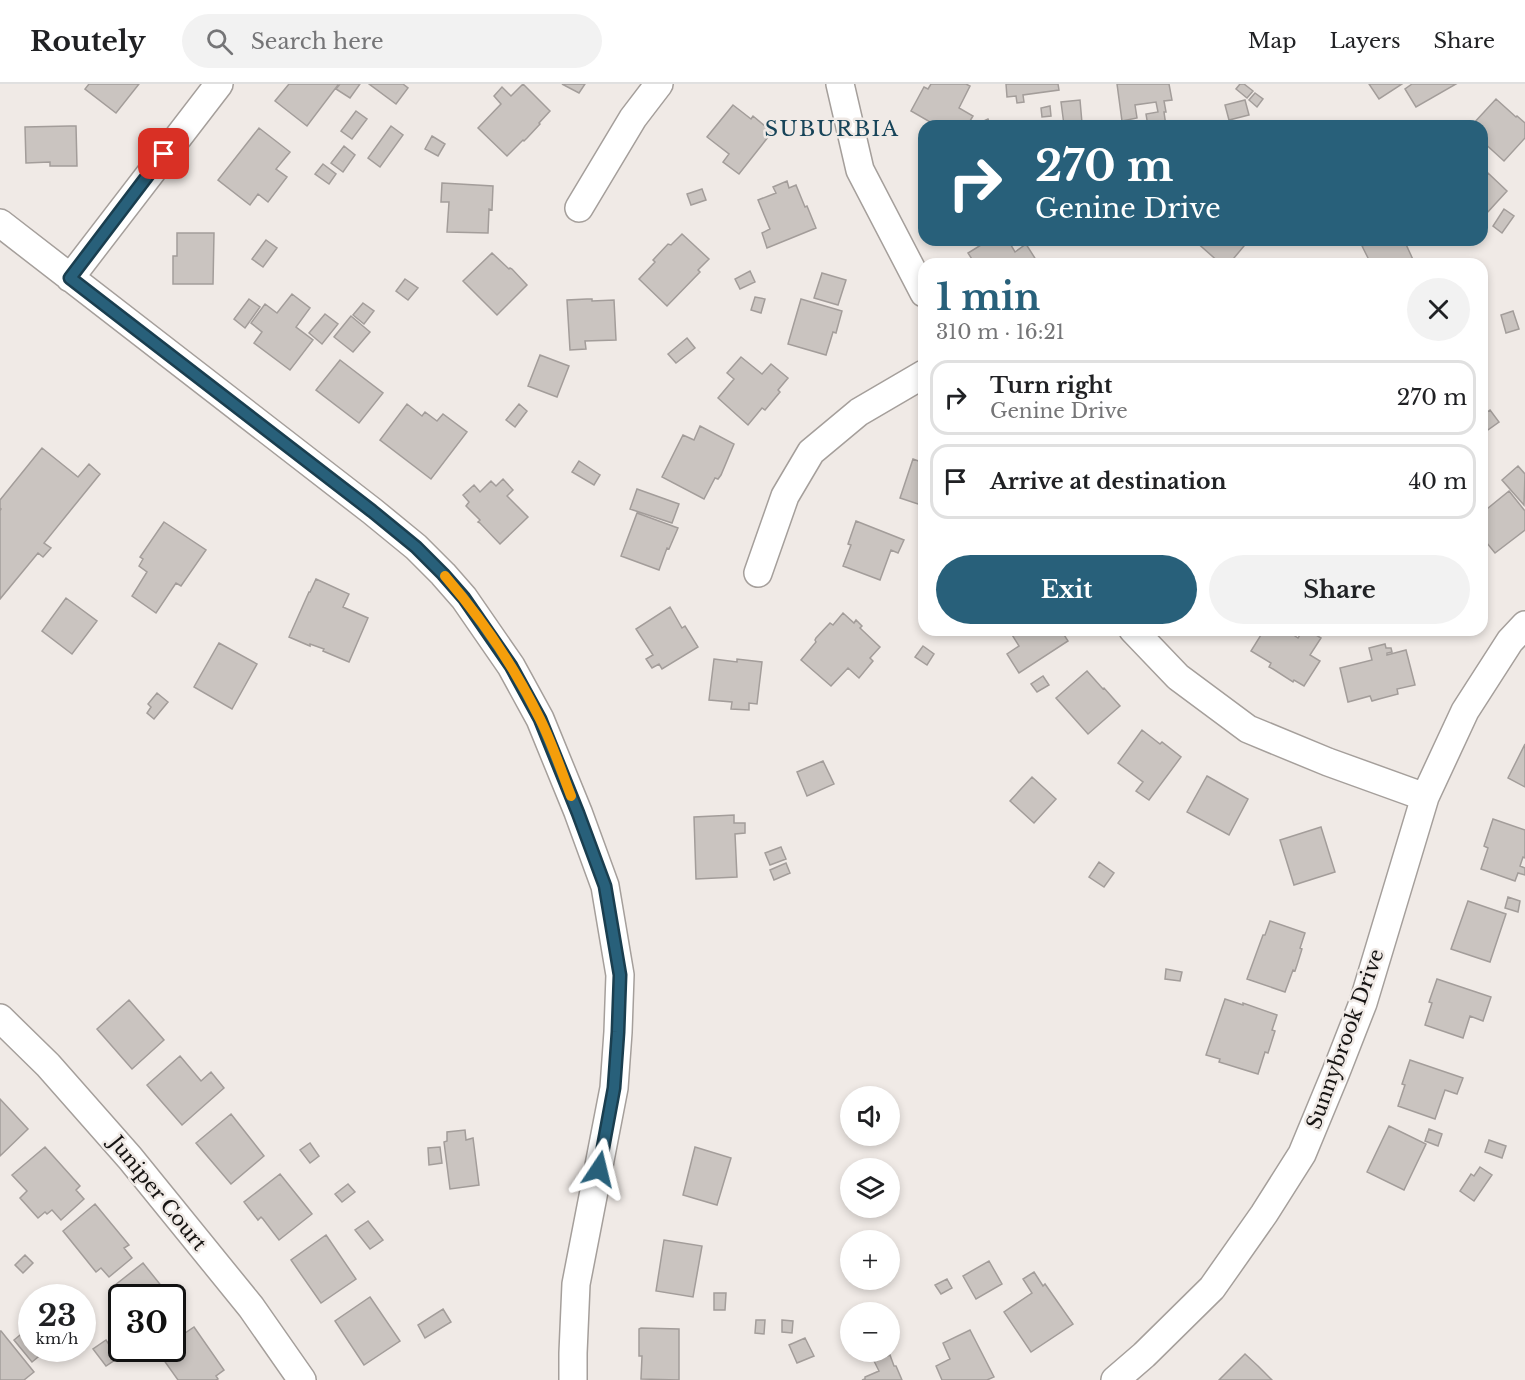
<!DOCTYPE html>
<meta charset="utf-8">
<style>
body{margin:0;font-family:"Libre Baskerville",serif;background:#f2f2f2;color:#202124;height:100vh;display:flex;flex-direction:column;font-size:22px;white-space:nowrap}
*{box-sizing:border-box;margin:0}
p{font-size:20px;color:#757577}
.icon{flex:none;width:33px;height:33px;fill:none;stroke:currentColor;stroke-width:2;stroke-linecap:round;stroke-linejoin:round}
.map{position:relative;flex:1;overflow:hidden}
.drawer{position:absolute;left:918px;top:174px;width:570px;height:378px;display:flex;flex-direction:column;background:#fff;border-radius:18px;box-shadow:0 3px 9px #0003}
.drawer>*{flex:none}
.banner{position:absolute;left:918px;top:36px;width:570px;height:126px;border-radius:18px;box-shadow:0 3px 9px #0003;background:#28607a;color:#fff;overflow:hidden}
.buttons{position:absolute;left:840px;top:1002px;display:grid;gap:12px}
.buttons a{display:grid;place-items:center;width:60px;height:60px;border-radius:50%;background:#fff;box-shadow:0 3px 9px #0003;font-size:30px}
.speed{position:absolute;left:18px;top:1200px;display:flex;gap:12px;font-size:30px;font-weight:700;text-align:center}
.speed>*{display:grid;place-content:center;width:78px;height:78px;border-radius:50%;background:#fff;box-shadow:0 3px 9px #0003;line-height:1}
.speed small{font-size:15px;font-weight:400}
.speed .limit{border:3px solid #111;border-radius:9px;background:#fff;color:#111}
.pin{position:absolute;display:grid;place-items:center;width:51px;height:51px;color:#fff;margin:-26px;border-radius:12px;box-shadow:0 3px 9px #0006}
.me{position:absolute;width:66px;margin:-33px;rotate:10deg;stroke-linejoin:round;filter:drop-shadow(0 0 4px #0008)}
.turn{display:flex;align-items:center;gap:21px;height:126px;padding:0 18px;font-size:27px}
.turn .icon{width:78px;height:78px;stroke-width:2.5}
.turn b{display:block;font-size:42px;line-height:51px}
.round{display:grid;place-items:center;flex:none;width:63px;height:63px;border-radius:32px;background:#f2f2f2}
.head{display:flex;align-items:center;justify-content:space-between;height:102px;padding:0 18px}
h1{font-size:36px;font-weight:800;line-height:45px;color:#28607a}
.primary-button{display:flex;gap:12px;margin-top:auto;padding:12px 18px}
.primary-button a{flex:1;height:69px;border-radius:36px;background:#28607a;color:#fff;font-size:24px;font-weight:800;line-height:69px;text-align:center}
.primary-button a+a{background:#f2f2f2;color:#202124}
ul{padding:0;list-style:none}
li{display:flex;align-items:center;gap:18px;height:75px;margin:0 12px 9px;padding:0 6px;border:3px solid #e0e0e0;border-radius:18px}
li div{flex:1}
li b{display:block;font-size:22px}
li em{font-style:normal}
header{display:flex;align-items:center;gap:36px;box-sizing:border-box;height:84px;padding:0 30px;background:#fff;border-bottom:2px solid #e0e0e0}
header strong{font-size:28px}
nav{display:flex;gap:33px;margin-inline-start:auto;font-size:21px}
.search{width:420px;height:54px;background:#f2f2f2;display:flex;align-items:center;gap:15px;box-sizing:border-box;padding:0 21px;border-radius:33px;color:#757577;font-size:22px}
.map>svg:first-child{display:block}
.building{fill:#cac4c0;stroke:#a39d9a;stroke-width:1.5}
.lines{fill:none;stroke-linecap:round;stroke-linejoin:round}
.street-casing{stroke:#a59f9b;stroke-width:30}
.street{stroke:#fff;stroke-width:27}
.route-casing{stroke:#1a3e4f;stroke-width:15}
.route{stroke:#28607a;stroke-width:10}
.slow{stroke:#f59e0b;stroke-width:10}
.labels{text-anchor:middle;stroke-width:5;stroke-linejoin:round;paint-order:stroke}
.street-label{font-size:20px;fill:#161413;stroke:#f0eae6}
.neighbourhood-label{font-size:21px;letter-spacing:1.5px;fill:#174459;stroke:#f0eae6}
</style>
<header>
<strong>Routely</strong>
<div class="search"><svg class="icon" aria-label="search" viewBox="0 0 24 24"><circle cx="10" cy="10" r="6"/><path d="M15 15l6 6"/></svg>Search here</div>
<nav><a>Map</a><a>Layers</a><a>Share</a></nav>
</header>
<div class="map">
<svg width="1525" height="1296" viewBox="0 0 1525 1296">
<rect width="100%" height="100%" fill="#f0eae6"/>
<path class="building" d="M89 0H139L116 29 85 5Z
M289 0H338V1L307 42 275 17Z
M340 0H360L350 14 336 5Z
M369 0H403L408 4 396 20Z
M523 0 550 27 539 39 540 40 527 54 524 57 523 56 507 72 478 44 501 20 494 12 502 3 511 12Z
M562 0H585L579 9Z
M931 0H966L970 2 959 24 973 32 967 42H937L911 27 924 3 928 5Z
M1006 0H1058L1059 6 1023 11 1024 18 1017 19 1016 12 1007 13Z
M1117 0H1169L1172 16 1164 17 1166 28H1164L1166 42H1148L1146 30 1158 28 1156 18 1135 21 1137 34 1122 37Z
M1240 0H1244L1253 7 1247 14 1236 5Z
M1369 0H1402L1379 15Z
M1412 0H1456L1416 23 1405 5Z
M1255 9 1263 15 1257 23 1249 16Z
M1496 15 1516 33 1517 32 1525 39V54L1504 77 1482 57V53L1484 50 1482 48V42H1475L1473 40Z
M1080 16 1082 39 1064 41 1061 18Z
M1245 16 1249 31 1229 36 1225 21Z
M733 21 751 35 753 32 772 48 739 90 723 78 729 70 707 53Z
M1050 22 1051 32 1042 33 1041 24Z
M356 27 367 35 352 55 341 47Z
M988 35 991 42H975V41Z
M70 42H76L77 82H50V78L26 79 25 43Z
M391 42 403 51 380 83 368 74Z
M259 44 290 68 276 85 287 93 268 118 258 110 250 121 218 96Z
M432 52 445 60 438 72 425 65Z
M344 62 355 71 343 88 331 79Z
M323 80 336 90 329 100 315 90Z
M1488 89 1507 107 1486 130 1482 127V95Z
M787 97 789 104 796 101 805 123 807 122 816 144 767 164 762 149 770 145 758 116 776 109 773 103Z
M442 99 493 102 492 126 489 125 488 149 447 148 449 118H441Z
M702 105 706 116 691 121 687 110Z
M1504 125 1514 132 1502 149 1493 142Z
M177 149H214L213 200H173V172H177Z
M682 150 709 175 698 186 700 188 667 222 639 195 655 178 653 176 668 160 671 161Z
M266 156 277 164 263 183 252 175Z
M989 156H1008L1015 168 1026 160 1038 179 975 180 968 169Z
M1194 156H1249L1229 180H1221Z
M1376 156H1404L1415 180H1371L1362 162Z
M492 169 509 185 510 184 512 185 527 201 497 231 463 197Z
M750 187 755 198 740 205 735 195Z
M822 189 846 196 838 221 814 214Z
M405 195 418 204 408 216 396 207Z
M292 210 310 224 296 243 313 256 290 286 254 259 262 248 251 239 265 220 277 229Z
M755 213 765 215 761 229 751 226Z
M249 215 260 223 245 244 234 235Z
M587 215H592V217L614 216 616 256 585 257 586 265 570 266 567 216Z
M801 215 842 227 836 249 833 248 826 271 788 260Z
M363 219 374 227 364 240 353 231Z
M1513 227 1519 245 1506 249 1501 231Z
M325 230 338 240 322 260 309 249Z
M351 232 370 248 353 268 334 253Z
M687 254 695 264 676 279 668 270Z
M540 271 569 282 557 313 528 302Z
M741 273 762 290 771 280 788 294 778 306 780 308 765 326 762 324 748 341 718 314 734 295 727 289Z
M340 276 383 309 359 339 316 306Z
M407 320 422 332 425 328 437 337 443 330 467 348 431 395 380 356Z
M519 320 527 327 515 343 506 336Z
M1490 326 1499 338 1485 348 1482 344V332Z
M700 342 734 360 721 391 718 395 715 394 704 415 662 393 683 351 694 356Z
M42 364 78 393 89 380 100 390 44 459 51 464 43 473 38 469 0 515V427L1 425 0 424V416Z
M913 375 924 379V422L900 414Z
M579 377 600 391 594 401 572 388Z
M1518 382 1525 390 1524 421 1502 396Z
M503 395 513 406 507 412 528 433 500 460 480 439 478 438 480 436 466 422 469 418 463 411 474 401 480 408 491 397 496 402Z
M637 405 679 420 672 439 630 425Z
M1509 407 1525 427V446L1495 469 1482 453V429Z
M637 429 678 444 669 465 667 464 659 486 621 472Z
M856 437 904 456 898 469 891 466 880 496 843 482 851 461 848 460Z
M164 438 206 466 181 502 176 499 156 529 132 512 147 488 139 482 143 475 140 473Z
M316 495 349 510 343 523 368 534 349 578 323 567 324 565 310 560V562L289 553 309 508H310Z
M66 514 97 537 72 570 42 547Z
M670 523 682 544 685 542 698 563 662 585 659 580 652 584 646 575 653 571 636 545Z
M843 529 854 539 856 536 862 542 860 544 880 563 870 574 873 577 859 594 848 584 831 602 801 576 816 558 815 556 816 554 830 539 833 541Z
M1009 546H1061L1068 557 1019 589 1007 570 1019 562Z
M1264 546H1286L1298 554 1300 551 1295 548 1296 546H1308L1321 554 1310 571 1320 577 1304 602 1294 596 1293 598 1273 585 1269 583 1271 579 1251 567Z
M219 559 257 580 232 625 194 603Z
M1385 560 1386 564H1391L1392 568 1387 569V571L1406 566 1415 601 1397 605 1398 610 1379 615 1372 617 1370 612 1348 618 1340 584 1372 576 1369 564Z
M923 562 934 570 927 581 915 573Z
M714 575 737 578V575L762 578 757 620 749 619V626L731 625 732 618 709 616Z
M1087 587 1103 605 1104 604 1120 622 1088 650 1056 614Z
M1043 592 1049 601 1037 608 1031 600Z
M157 609 168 618 154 635 147 629 151 623 148 620Z
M1142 646 1160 660 1162 658 1181 673 1149 716 1136 707 1143 698 1118 679Z
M1525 660V703L1508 694Z
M823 677 834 700 807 712 797 688Z
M1207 692 1248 715 1229 751 1187 728Z
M1032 693 1056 715 1034 739 1010 717Z
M734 731V739H745V749L735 750 737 793 696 795 694 733Z
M1493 735 1525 746V774L1523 773 1520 782 1525 784V791L1518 789 1515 797 1481 785 1488 764 1484 762Z
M1321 743 1335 788 1294 801 1280 756Z
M781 763 786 775 770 781 765 769Z
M1099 778 1114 789 1104 803 1089 793Z
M786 779 790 789 774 796 770 786Z
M1508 813 1520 817 1518 828 1505 824Z
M1468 817 1506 830 1490 878 1451 865Z
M1270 837 1305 849 1300 864 1302 865 1297 881 1295 887 1293 886 1285 908 1247 895 1263 851H1265Z
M1166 885 1182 888 1180 897 1165 895Z
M1437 895 1491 913 1483 937 1470 932 1463 954 1425 941 1432 919 1429 918Z
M1225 915 1243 921V919L1277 931 1272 946 1275 947 1268 969 1265 968 1258 990 1219 978 1220 975 1206 971Z
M129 916 164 956 132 985 97 945Z
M180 972 201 997 211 988 224 1004 182 1041 147 1001Z
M1410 976 1463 994 1457 1010 1445 1006 1435 1035 1398 1022 1405 1001 1402 1000Z
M0 1015 28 1045 0 1072Z
M231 1030 264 1072 231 1100 196 1059Z
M1389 1042 1426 1060 1404 1106 1367 1088Z
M1429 1045 1442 1050 1438 1062 1425 1057Z
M465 1046 466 1056 473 1054 479 1101 450 1105 444 1058 447 1057V1048Z
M1489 1056 1506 1062 1502 1074 1485 1068Z
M310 1059 319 1072 310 1079 300 1066Z
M45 1063 80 1102 76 1106 84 1115 61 1136 52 1126 47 1130 45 1128 38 1134 20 1114 27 1107 12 1091Z
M440 1063 442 1079 429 1081 428 1064Z
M695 1063 731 1074 717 1121 683 1111Z
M1480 1083 1492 1091 1474 1117 1460 1107 1471 1090 1474 1092Z
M280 1090 312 1130 279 1156 263 1135 261 1133 258 1136 244 1118Z
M348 1100 355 1108 342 1118 335 1110Z
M95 1120 129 1161 124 1164 132 1174 109 1193 101 1184 96 1188 63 1147Z
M368 1137 383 1156 370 1165 355 1146Z
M326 1151 356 1195 321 1219 291 1176Z
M664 1156 702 1162 693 1213 656 1207Z
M25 1171 33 1179 23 1189 15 1181Z
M989 1177 1002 1200 976 1215 963 1192Z
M143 1179 171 1214H122V1219L110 1205Z
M1034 1188 1043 1202 1045 1200 1073 1240 1031 1268 1004 1228 1032 1209 1023 1195Z
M947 1195 952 1204 941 1210 935 1201Z
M714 1209H726L725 1226H714Z
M370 1213 400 1257 364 1281 335 1237Z
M443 1225 451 1238 425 1254 418 1241Z
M756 1236H765L764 1250 755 1249Z
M782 1236 793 1237 792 1249 782 1248Z
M31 1242 32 1264H49L32 1278 14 1256Z
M194 1243 224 1286 216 1292 218 1295 216 1296H178L158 1268 163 1264H172V1258Z
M641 1244 679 1245V1296L641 1295 642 1272H639V1245Z
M970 1246 994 1293 987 1296H942L936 1282 950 1275 943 1259Z
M0 1247H1L34 1288 24 1296H0Z
M805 1254 814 1272 797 1279 789 1261Z
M106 1256 118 1274 106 1282 93 1265Z
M1245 1270 1258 1282 1272 1296H1219Z
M890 1271 894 1282H896L902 1296H862L865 1295V1293L879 1287 874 1277Z"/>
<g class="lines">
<defs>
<path id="street" d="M840 0 860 86 924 209
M579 124 633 34 659 0
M0 139 372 427 416 463 443 490 464 514 511 582 540 635 578 728 605 802 620 891 618 948 614 1004 576 1200 573 1269V1296
M70 194 219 0
M758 489 785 412 811 368 859 328 924 290
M1133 546 1178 593 1248 645 1328 678 1425 713
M0 934 48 981 130 1074 251 1223 302 1296
M1115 1296 1144 1271 1212 1204 1264 1130 1302 1070 1336 988 1363 919 1425 713 1465 627 1510 557 1525 541"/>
</defs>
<use href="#street" class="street-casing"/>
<use href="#street" class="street"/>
</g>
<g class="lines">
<defs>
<path id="route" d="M164 70 70 194 372 427 416 463 443 490 464 514 511 582 540 635 578 729 605 802 620 891 618 948 614 1004 599 1085"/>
</defs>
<use href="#route" class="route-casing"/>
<use href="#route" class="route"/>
<path class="slow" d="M445 492C482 535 515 584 540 635 552 659 561 686 571 712"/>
</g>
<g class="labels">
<g class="street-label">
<text transform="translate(1345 955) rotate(-70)" y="7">Sunnybrook Drive</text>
<text transform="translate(158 1109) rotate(51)" y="7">Juniper Court</text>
</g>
<g class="neighbourhood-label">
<text x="832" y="52">SUBURBIA</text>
</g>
</g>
</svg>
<div class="buttons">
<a><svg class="icon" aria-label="sound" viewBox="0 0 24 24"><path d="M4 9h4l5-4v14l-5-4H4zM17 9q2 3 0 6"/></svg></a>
<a><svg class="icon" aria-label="layers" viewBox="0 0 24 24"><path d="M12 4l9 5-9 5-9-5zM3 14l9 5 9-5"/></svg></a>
<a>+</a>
<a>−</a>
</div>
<div class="speed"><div>23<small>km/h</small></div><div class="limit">30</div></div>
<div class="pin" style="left:164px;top:70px;background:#d93025"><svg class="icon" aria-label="arrive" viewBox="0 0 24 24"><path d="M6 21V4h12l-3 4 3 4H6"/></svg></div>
<svg class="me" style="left:599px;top:1085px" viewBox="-20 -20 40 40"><path d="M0-17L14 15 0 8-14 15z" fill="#28607a" stroke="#fff" stroke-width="4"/></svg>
<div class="banner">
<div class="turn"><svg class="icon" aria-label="right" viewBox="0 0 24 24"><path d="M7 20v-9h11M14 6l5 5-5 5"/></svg><div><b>270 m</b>Genine Drive</div></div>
</div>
<section class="drawer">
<div class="head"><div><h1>1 min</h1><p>310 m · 16:21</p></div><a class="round"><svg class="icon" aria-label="close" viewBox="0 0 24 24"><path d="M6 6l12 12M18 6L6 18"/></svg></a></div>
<ul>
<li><svg class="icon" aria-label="right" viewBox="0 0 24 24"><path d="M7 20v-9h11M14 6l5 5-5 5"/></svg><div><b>Turn right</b><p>Genine Drive</p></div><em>270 m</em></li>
<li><svg class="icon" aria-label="arrive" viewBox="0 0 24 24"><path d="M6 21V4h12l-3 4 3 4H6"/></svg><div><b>Arrive at destination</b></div><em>40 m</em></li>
</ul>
<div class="primary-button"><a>Exit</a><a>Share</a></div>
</section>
</div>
